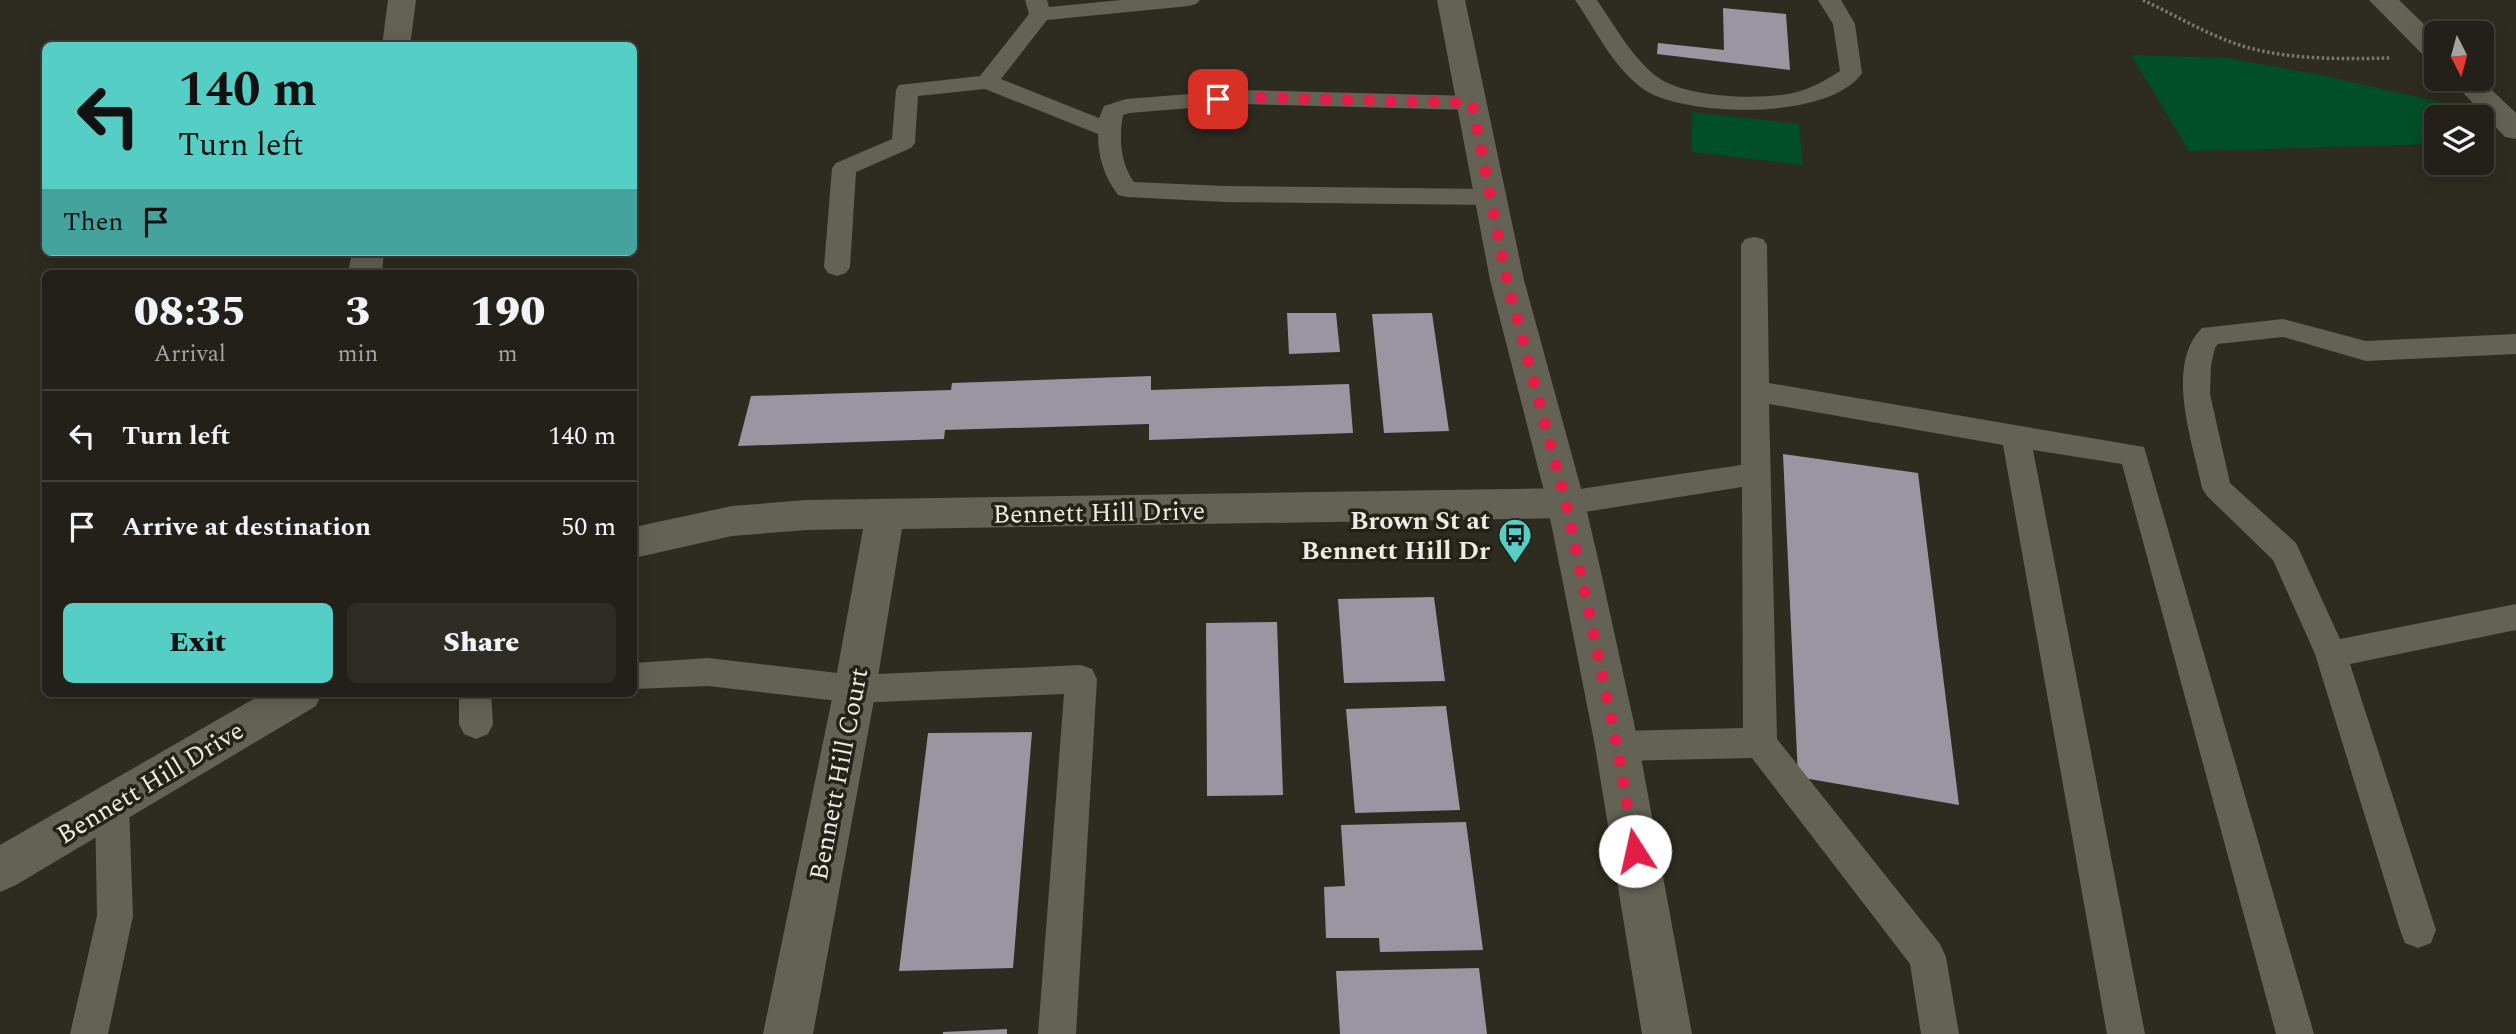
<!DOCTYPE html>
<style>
body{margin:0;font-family:Spectral,serif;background:#2e2d25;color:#f1f3f6;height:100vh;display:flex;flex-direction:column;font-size:26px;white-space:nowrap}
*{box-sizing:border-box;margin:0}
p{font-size:23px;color:#a2a3a2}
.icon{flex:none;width:38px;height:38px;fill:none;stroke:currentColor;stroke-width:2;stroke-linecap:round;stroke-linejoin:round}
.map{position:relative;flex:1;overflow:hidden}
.drawer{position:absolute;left:42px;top:270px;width:595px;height:427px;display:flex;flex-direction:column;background:#222018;border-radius:10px;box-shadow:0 4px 18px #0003,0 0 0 2px #3f3e37}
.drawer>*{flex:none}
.top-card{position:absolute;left:42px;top:42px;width:595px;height:214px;border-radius:10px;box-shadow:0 4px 18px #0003,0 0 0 2px #3f3e37;background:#55cec5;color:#111;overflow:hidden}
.needle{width:46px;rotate:174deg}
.buttons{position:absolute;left:2424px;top:21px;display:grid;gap:14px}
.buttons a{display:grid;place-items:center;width:70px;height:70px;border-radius:10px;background:#222018;box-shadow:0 4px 18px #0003,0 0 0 2px #3f3e37;font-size:35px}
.pin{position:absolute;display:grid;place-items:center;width:60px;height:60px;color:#fff;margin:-30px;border-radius:14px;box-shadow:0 4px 10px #0006}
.me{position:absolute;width:77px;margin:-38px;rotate:350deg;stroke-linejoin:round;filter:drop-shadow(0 0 5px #0008)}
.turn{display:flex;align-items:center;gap:24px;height:147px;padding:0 21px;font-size:32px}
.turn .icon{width:91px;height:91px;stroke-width:2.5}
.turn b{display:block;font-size:49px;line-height:60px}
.then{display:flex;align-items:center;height:66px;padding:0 21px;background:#0003;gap:14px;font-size:26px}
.eta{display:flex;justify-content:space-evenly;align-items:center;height:119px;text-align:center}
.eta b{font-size:42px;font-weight:800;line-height:49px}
.button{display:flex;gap:14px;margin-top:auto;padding:14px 21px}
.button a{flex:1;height:80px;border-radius:10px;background:#55cec5;color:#111;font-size:28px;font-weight:800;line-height:80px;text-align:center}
.button a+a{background:#2e2d25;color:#f1f3f6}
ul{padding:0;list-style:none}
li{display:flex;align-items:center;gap:21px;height:91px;padding:0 21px;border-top:2px solid #3f3e37}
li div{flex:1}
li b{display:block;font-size:26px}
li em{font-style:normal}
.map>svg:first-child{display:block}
.green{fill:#014f29}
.building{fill:#9b95a1}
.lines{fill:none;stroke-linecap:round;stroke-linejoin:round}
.path{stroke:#7a776e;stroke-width:3.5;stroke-dasharray:2.5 2.5;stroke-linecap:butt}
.service{fill:#646155;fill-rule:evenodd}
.minor{fill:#646155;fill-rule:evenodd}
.tertiary{fill:#646155;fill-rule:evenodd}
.route{stroke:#e11d48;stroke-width:12;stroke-dasharray:0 21.6}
.labels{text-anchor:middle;stroke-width:7;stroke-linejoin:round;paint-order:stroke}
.street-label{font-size:26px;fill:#edebe4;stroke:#242117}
.poi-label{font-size:26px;font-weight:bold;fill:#edebe4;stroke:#242117;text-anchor:end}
</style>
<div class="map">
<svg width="2516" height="1034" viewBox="0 0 2516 1034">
<rect width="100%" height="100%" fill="#2e2b20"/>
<path class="green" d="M2131 55 2227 58 2321 75 2457 106 2469 117H2436V144L2189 151Z
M1692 112 1799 124 1803 165 1692 152Z"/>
<path class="building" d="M1723 8 1786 14 1790 70 1657 54 1658 43 1724 50Z
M1287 313H1336L1340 352 1289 354Z
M1432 313 1449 431 1384 433 1372 314Z
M1151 376V390L1349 384 1353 433 1149 440V424L945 430 944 439 738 446 751 396 951 390 952 383Z
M1783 454 1918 473 1959 805 1798 777Z
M1434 597 1445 681 1344 683 1338 599Z
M1277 622 1283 795 1207 796 1206 623Z
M1446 706 1460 810 1355 813 1346 709Z
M1032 732 1013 968 899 971 928 733Z
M1466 822 1483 950 1380 952 1379 938H1326L1324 887 1345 886 1341 825Z
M1479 968 1487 1034H1340L1336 971Z
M1007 1029V1034H943V1032Z"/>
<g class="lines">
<path class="path" d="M2143 0C2177 16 2209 36 2246 47 2292 60 2342 59 2390 58"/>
<path class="service" d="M1025 0H1047L1049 7 1121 0H1200L1196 4 1189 6 1047 20 1001 79 1099 118 1104 106 1126 99 1240 90 1472 96 1480 98 1483 103 1480 108 1472 110 1240 104 1129 113 1123 115C1119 137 1120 163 1134 182L1224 186 1491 189 1500 191 1503 197 1500 203 1491 205 1224 202 1127 197 1118 195C1104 176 1098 157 1098 134L985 89 918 96 915 143 911 148 856 172 850 267 846 273 837 276 828 273 824 267 832 168 836 163 892 139 896 90 899 85 980 76 1029 14Z
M1575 0H1597C1615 26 1631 56 1656 76 1683 98 1763 101 1797 92 1812 88 1826 80 1840 71L1833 24 1818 0H1841L1855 24 1862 73C1830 120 1693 117 1648 92 1616 73 1596 30 1575 0Z
M1754 237 1763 239 1767 245 1769 383 2144 447 2314 1034H2276L2122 464 2033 450 2145 1034H2107L2003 445 1769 404 1777 739 1940 944 1946 957 1959 1034H1921L1910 964 1752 758 1617 761 1605 757 1600 746 1605 735 1617 731 1743 728 1742 487 1566 515 1556 511 1551 503 1556 495 1566 491 1741 465V245L1745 239Z
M2283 319 2366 341 2516 334V354L2366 361 2283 337 2218 344 2215 348 2211 365 2210 394 2230 483 2296 543 2340 639 2516 604V630L2350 664 2436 930 2431 943 2418 948 2405 943 2400 930 2315 654 2273 560 2207 496 2202 488C2193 442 2164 366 2202 328Z
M708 658 855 675 1081 665 1092 669 1097 679 1076 1034H1038L1064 694 855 703 708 686 634 689V663Z
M459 693H491L493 724 488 734 476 739 464 734 459 724Z
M112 789 124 794 129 805 133 916 108 1034H70L97 916 95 805 100 794Z"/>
<path class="minor" d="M388 0H416L410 46H382Z
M2369 0H2399L2436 36V61L2426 58Z
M2450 79H2480L2516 113V139L2505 137Z
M352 252H384L382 273H348Z
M1566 488 1580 492 1585 503 1580 514 1566 518 902 529 876 689 813 1034H763L834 689 863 529 806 530 732 536 634 558V527L732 506 806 500Z
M264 693H322L316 706 16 885 0 892V845Z"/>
<path class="tertiary" d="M1437 0H1465L1524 280 1585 503 1599 563 1639 746 1692 1034H1642L1595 746 1559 563 1547 503 1490 280Z"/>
</g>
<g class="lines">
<path class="route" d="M1218 99 1241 97 1472 103 1507 281 1566 503 1617 746 1635 851"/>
</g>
<defs>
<symbol id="bus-pin" viewBox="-11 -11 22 30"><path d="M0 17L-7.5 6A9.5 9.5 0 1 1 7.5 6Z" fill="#55cec5" stroke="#242117"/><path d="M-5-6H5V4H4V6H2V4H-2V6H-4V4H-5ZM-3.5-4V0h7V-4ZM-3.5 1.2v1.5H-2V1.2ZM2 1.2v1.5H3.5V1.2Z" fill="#111"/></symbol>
</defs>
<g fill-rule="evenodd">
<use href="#bus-pin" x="1496" y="516" width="38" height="52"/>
</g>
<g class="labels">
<g class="street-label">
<text transform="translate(1099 512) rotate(-1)" y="9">Bennett Hill Drive</text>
<text transform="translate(838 774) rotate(-79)" y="9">Bennett Hill Court</text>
<text transform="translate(150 782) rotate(-31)" y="9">Bennett Hill Drive</text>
</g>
<g class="poi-label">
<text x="1490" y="529">Brown St at<tspan x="1490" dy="30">Bennett Hill Dr</tspan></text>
</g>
</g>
</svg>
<div class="buttons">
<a><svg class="needle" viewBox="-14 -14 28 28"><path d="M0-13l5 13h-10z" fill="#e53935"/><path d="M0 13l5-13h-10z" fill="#a2a3a2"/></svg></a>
<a><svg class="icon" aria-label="layers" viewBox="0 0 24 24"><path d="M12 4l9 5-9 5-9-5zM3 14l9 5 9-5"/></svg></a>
</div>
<div class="pin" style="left:1218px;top:99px;background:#d93025"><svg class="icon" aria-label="arrive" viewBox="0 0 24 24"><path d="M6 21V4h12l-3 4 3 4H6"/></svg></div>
<svg class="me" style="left:1635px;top:851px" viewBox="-20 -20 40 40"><circle r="19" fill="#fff"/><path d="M0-13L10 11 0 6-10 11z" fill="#e11d48"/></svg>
<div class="top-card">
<div class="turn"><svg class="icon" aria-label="left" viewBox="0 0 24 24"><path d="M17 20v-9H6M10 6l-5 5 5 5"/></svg><div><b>140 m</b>Turn left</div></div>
<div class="then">Then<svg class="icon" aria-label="arrive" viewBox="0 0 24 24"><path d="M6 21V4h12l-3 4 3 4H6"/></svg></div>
</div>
<section class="drawer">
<div class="eta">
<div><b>08:35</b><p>Arrival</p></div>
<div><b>3</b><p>min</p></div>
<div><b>190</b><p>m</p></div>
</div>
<ul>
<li><svg class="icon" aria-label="left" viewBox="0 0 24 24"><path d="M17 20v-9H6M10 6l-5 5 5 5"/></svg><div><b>Turn left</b></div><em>140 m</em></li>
<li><svg class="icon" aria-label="arrive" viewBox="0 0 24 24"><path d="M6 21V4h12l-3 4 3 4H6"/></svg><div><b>Arrive at destination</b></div><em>50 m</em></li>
</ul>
<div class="button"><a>Exit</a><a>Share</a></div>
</section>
</div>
